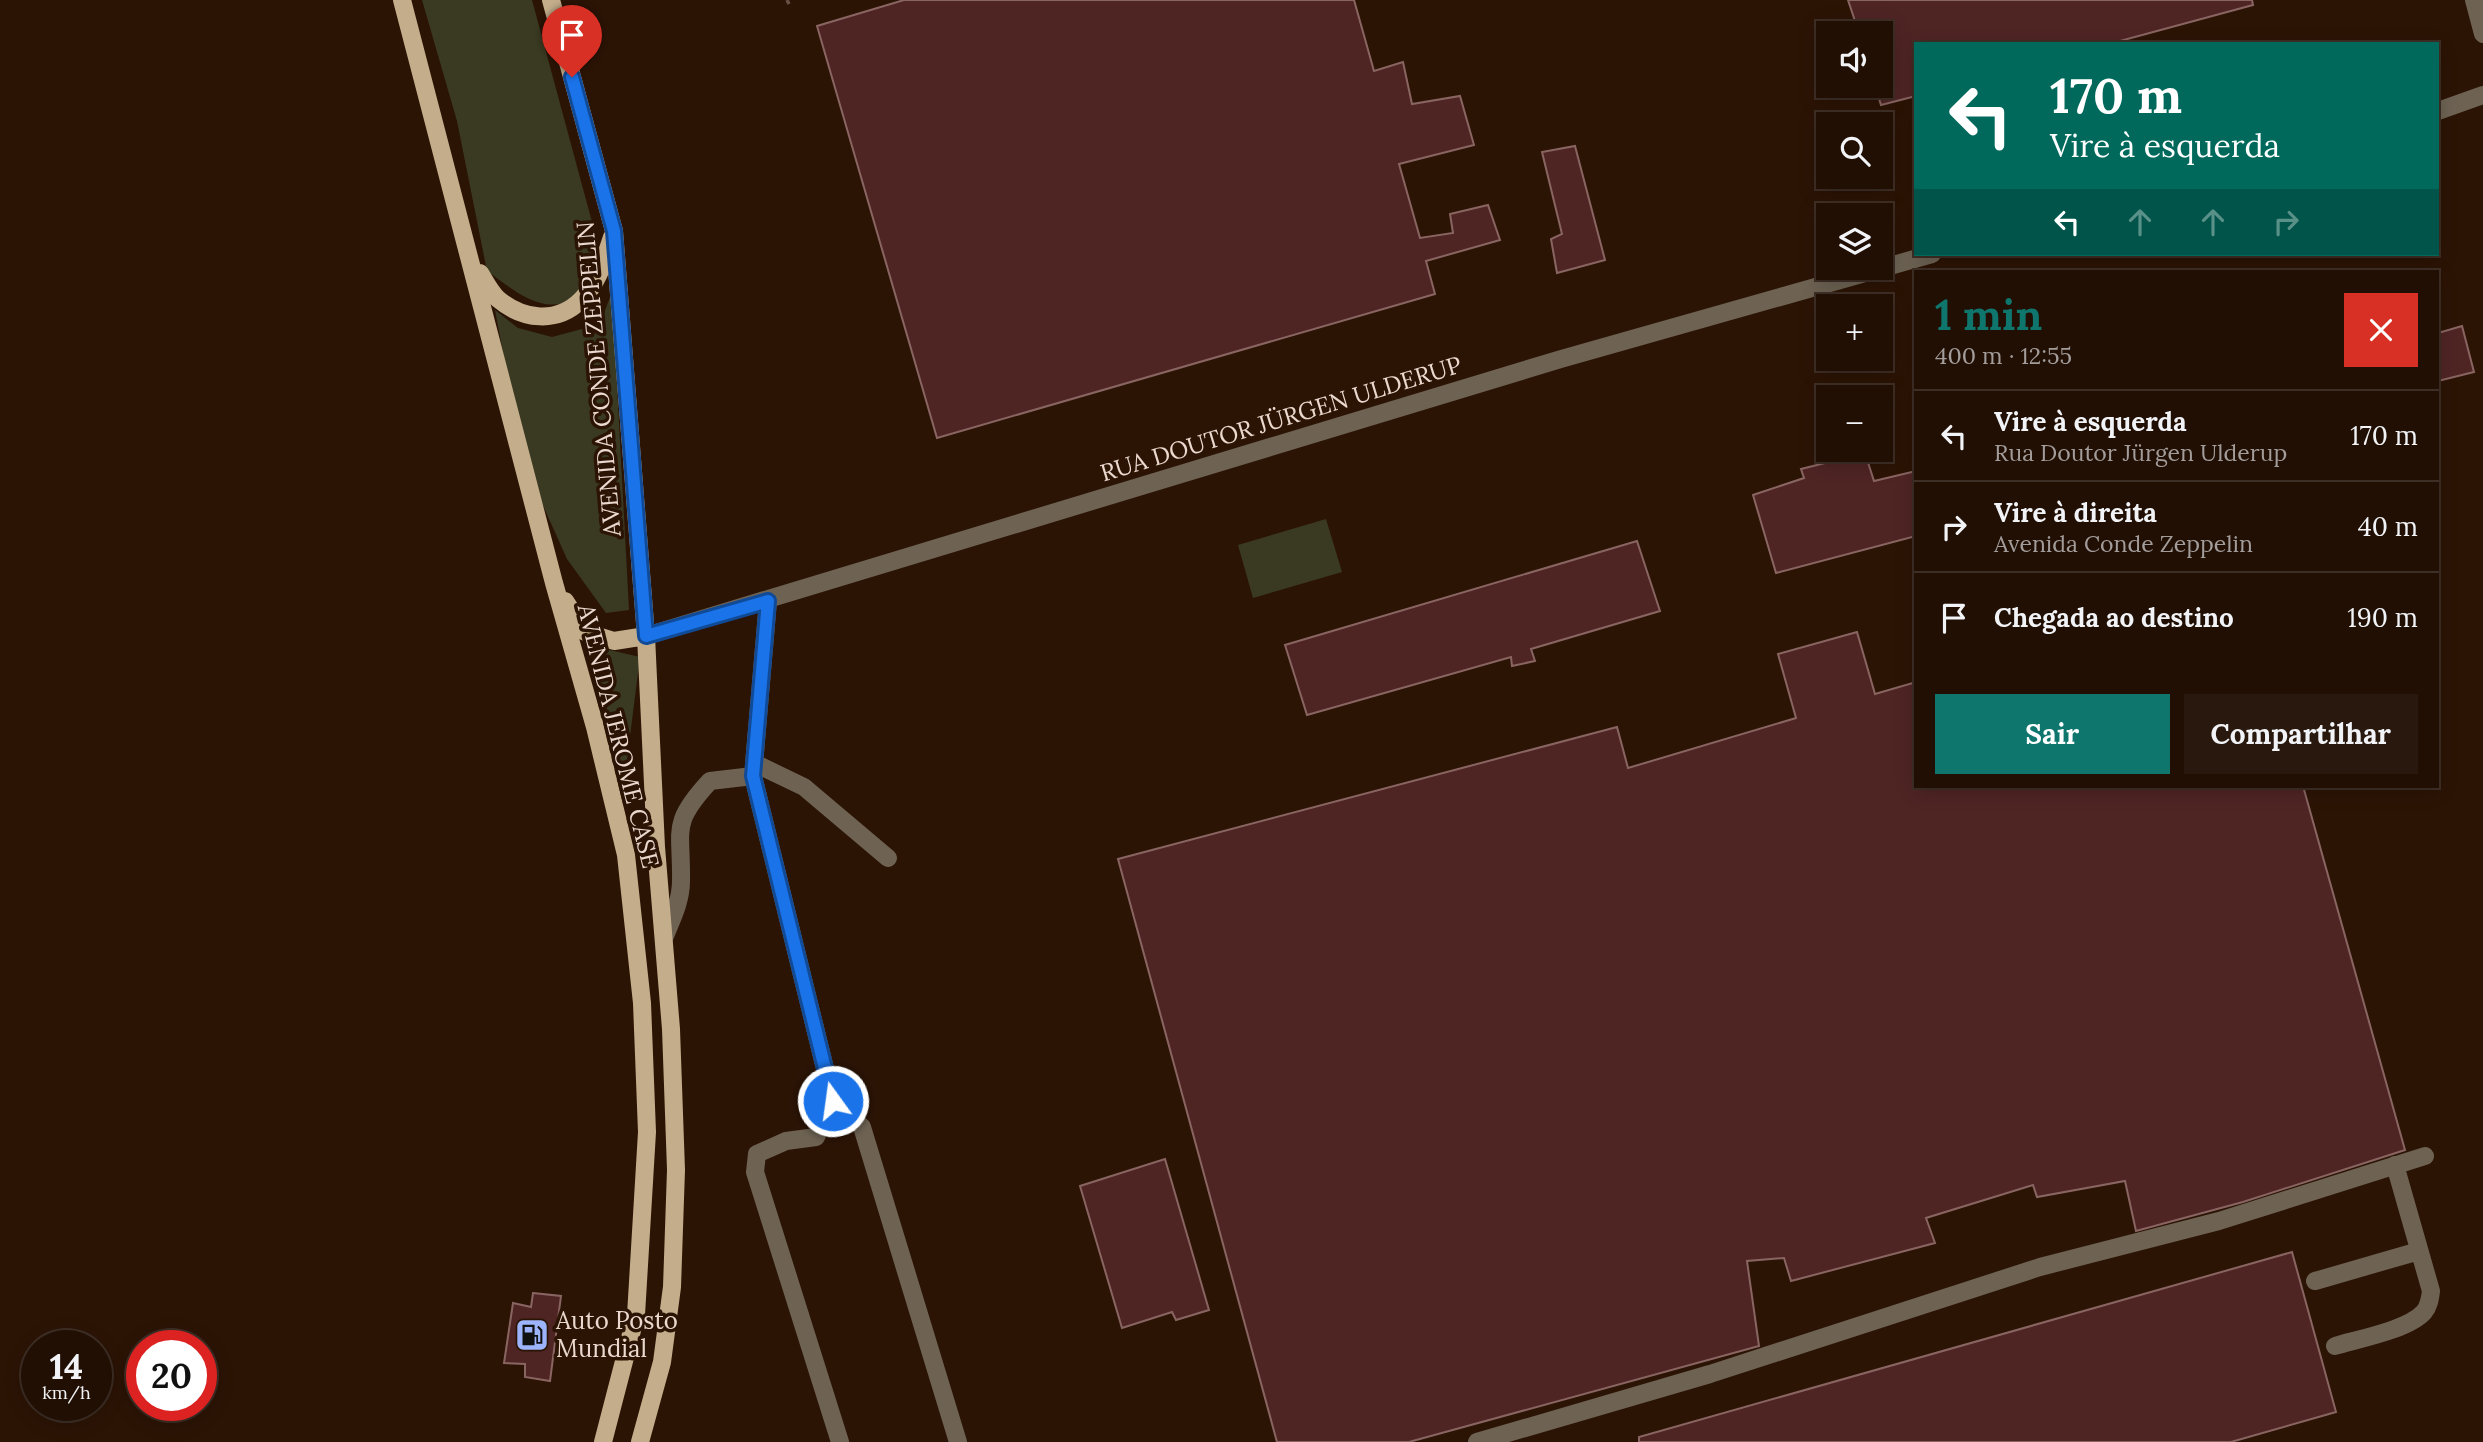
<!DOCTYPE html>
<html lang="pt">
<meta charset="utf-8">
<style>
body{margin:0;font-family:Lora,serif;background:#29180e;color:#f1f3f6;height:100vh;display:flex;flex-direction:column;font-size:26px;white-space:nowrap}
*{box-sizing:border-box;margin:0}
p{font-size:23px;color:#a29c9a}
.icon{flex:none;width:38px;height:38px;fill:none;stroke:currentColor;stroke-width:2;stroke-linecap:round;stroke-linejoin:round}
.map{position:relative;flex:1;overflow:hidden}
.sheet{position:absolute;left:1914px;top:270px;width:525px;height:518px;display:flex;flex-direction:column;background:#210f04;border-radius:0px;box-shadow:0 4px 18px #0003,0 0 0 2px #3e2f26}
.sheet>*{flex:none}
.top-card{position:absolute;left:1914px;top:42px;width:525px;height:214px;border-radius:0px;box-shadow:0 4px 18px #0003,0 0 0 2px #3e2f26;background:#00695c;color:#fff;overflow:hidden}
.fabs{position:absolute;left:1816px;top:21px;display:grid;gap:14px}
.fabs a{display:grid;place-items:center;width:77px;height:77px;border-radius:0px;background:#210f04;box-shadow:0 4px 18px #0003,0 0 0 2px #3e2f26;font-size:35px}
.speed{position:absolute;left:21px;top:1330px;display:flex;gap:14px;font-size:35px;font-weight:700;text-align:center}
.speed>*{display:grid;place-content:center;width:91px;height:91px;border-radius:50%;background:#210f04;box-shadow:0 4px 18px #0003,0 0 0 2px #3e2f26;line-height:1}
.speed small{font-size:18px;font-weight:400}
.speed .limit{border:10px solid #d22;background:#fff;color:#111}
.pin{position:absolute;display:grid;place-items:center;width:60px;height:60px;color:#fff;margin:-72px -30px;border-radius:50% 50% 50% 0;rotate:-45deg;box-shadow:0 0 7px #0007}
.pin .icon{rotate:45deg}
.me{position:absolute;width:77px;margin:-38px;rotate:346deg;stroke-linejoin:round;filter:drop-shadow(0 0 5px #0008)}
.turn{display:flex;align-items:center;gap:24px;height:147px;padding:0 21px;font-size:32px}
.turn .icon{width:91px;height:91px;stroke-width:2.5}
.turn b{display:block;font-size:49px;line-height:60px}
.lanes{display:flex;align-items:center;height:66px;padding:0 21px;background:#0003;justify-content:center;gap:35px;direction:ltr}
.lanes .off{opacity:.35}
.round{display:grid;place-items:center;flex:none;width:74px;height:74px;border-radius:0px;background:#29180e}
.head{display:flex;align-items:center;justify-content:space-between;height:119px;padding:0 21px}
h1{font-size:42px;font-weight:700;line-height:52px;color:#0f766e}
.cta{display:flex;gap:14px;margin-top:auto;padding:14px 21px}
.cta a{flex:1;height:80px;border-radius:0px;background:#0f766e;color:#fff;font-size:28px;font-weight:700;line-height:80px;text-align:center}
.cta a+a{background:#29180e;color:#f1f3f6}
ul{padding:0;list-style:none}
li{display:flex;align-items:center;gap:21px;height:91px;padding:0 21px;border-top:2px solid #3e2f26}
li div{flex:1}
li b{display:block;font-size:26px}
li em{font-style:normal}
.map>svg:first-child{display:block}
.green{fill:#3a3a22}
.building{fill:#4f2524;stroke:#896562;stroke-width:2}
.lines{fill:none;stroke-linecap:round;stroke-linejoin:round}
.path{stroke:#685144;stroke-width:3.5;stroke-dasharray:5 3.5;stroke-linecap:butt}
.minor{stroke:#6e6353;stroke-width:18}
.major{stroke:#c3ad8b;stroke-width:18}
.route-casing{stroke:#114b97;stroke-width:18}
.route{stroke:#1a73e8;stroke-width:12}
.labels{text-anchor:middle;stroke-width:7;stroke-linejoin:round;paint-order:stroke}
.street-label{font-size:24px;fill:#ebd9cf;stroke:#2c1405}
.poi-label{font-size:24px;fill:#ebd9cf;stroke:#2c1405;text-anchor:start}
</style>
<div class="map">
<svg width="2483" height="1442" viewBox="0 0 2483 1442">
<rect width="100%" height="100%" fill="#2c1405"/>
<path class="green" d="M422 0H532L602 259C593 271 583 292 572 299 542 317 510 287 487 271L457 121Z
M612 292 629 610 606 613 567 559 524 463 495 310 518 328 552 337 582 329 603 316Z
M1326 519 1342 572 1253 598 1238 545Z
M588 645 640 657 625 776Z"/>
<path class="building" d="M904 0H1354L1374 71 1403 62 1412 104 1460 96 1474 145 1399 164 1420 238 1453 233 1450 214 1488 205 1500 240 1426 261 1435 294 937 438 817 26Z
M1848 0H2252L2253 5 2109 44H1916V96L1881 105 1875 86H1881V33H1859Z
M1575 146 1605 260 1557 273 1551 239 1562 234 1542 152Z
M2462 326 2474 372 2438 381V333Z
M1865 453 1874 481 1916 471V536L1776 573 1753 495 1804 478 1801 469Z
M1637 541 1660 611 1531 649 1535 661 1512 666 1511 657 1307 715 1285 645Z
M1857 632 1875 694 1916 682V786H2303L2405 1150 2243 1202 2136 1231 2125 1181 2037 1197 2033 1185 1926 1218 1935 1243 1791 1281 1784 1258 1747 1261 1759 1346 1409 1442H1277L1118 859 1617 727 1628 768 1796 718 1778 654Z
M1165 1159 1209 1310 1176 1320 1172 1312 1122 1328 1080 1186Z
M2292 1252 2336 1412 2231 1442H1639V1437Z
M533 1293 561 1296 550 1381 525 1377V1364L504 1363 513 1303 531 1307Z"/>
<g class="lines">
<path class="path" d="M787 0 789 4"/>
<path class="minor" d="M2474 0 2483 34
M2438 111 2483 95
M768 601 753 776 833 1101 862 1127 958 1442
M646 636 1561 359 1932 254
M754 763 804 787 888 858
M664 938C672 919 681 901 681 881 682 829 670 824 710 781L753 776
M833 1101 816 1137 786 1141 757 1154 755 1172 840 1442
M2315 1281 2419 1251
M2335 1346C2358 1339 2408 1330 2424 1312 2429 1306 2430 1299 2431 1291L2395 1165
M1477 1442 1710 1374 2040 1267 2219 1221 2425 1156"/>
<path class="major" d="M402 0 554 583 595 727 626 855 642 1003 647 1132 636 1315 603 1442
M551 0 614 231 646 636 656 847 671 1029 676 1170 672 1287 662 1362 640 1442
M480 273C485 281 491 293 498 299 523 320 557 324 581 300 598 284 605 258 612 237
M565 601 585 632 614 641 646 636"/>
</g>
<g class="lines">
<defs>
<path id="route" d="M572 77 614 231 646 636 768 601 753 776 833 1101"/>
</defs>
<use href="#route" class="route-casing"/>
<use href="#route" class="route"/>
</g>
<defs>
<symbol id="fuel-square" viewBox="-11 -11 22 22"><rect x="-9" y="-9" width="18" height="18" rx="4" fill="#9db4fd" stroke="#2c1405"/><path d="M-5.5-6h7V0h2V4h1.3V-2.5L3-4.5l.8-.8L6-3V5H2.5V1h-1V6h-7ZM-4.2-4.7v3.2H.2V-4.7Z" fill="#111"/></symbol>
</defs>
<g fill-rule="evenodd">
<use href="#fuel-square" x="513" y="1316" width="38" height="38"/>
</g>
<g class="labels">
<g class="street-label">
<text transform="translate(599 379) rotate(-95)" y="8">AVENIDA CONDE ZEPPELIN</text>
<text transform="translate(1281 419) rotate(-17)" y="8">RUA DOUTOR JÜRGEN ULDERUP</text>
<text transform="translate(618 736) rotate(76)" y="8">AVENIDA JEROME CASE</text>
</g>
<g class="poi-label">
<text x="556" y="1329">Auto Posto<tspan x="556" dy="28">Mundial</tspan></text>
</g>
</g>
</svg>
<div class="fabs">
<a><svg class="icon" aria-label="sound" viewBox="0 0 24 24"><path d="M4 9h4l5-4v14l-5-4H4zM17 9q2 3 0 6"/></svg></a>
<a><svg class="icon" aria-label="search" viewBox="0 0 24 24"><circle cx="10" cy="10" r="6"/><path d="M15 15l6 6"/></svg></a>
<a><svg class="icon" aria-label="layers" viewBox="0 0 24 24"><path d="M12 4l9 5-9 5-9-5zM3 14l9 5 9-5"/></svg></a>
<a>+</a>
<a>−</a>
</div>
<div class="speed"><div>14<small>km/h</small></div><div class="limit">20</div></div>
<div class="pin" style="left:572px;top:77px;background:#d93025"><svg class="icon" aria-label="arrive" viewBox="0 0 24 24"><path d="M6 21V4h12l-3 4 3 4H6"/></svg></div>
<svg class="me" style="left:833px;top:1101px" viewBox="-20 -20 40 40"><circle r="17" fill="#1a73e8" stroke="#fff" stroke-width="3"/><path d="M0-11L8 9 0 5-8 9z" fill="#fff"/></svg>
<div class="top-card">
<div class="turn"><svg class="icon" aria-label="left" viewBox="0 0 24 24"><path d="M17 20v-9H6M10 6l-5 5 5 5"/></svg><div><b>170 m</b>Vire à esquerda</div></div>
<div class="lanes"><svg class="icon" aria-label="left" viewBox="0 0 24 24"><path d="M17 20v-9H6M10 6l-5 5 5 5"/></svg><svg class="icon off" aria-label="ahead" viewBox="0 0 24 24"><path d="M12 20V5M6 11l6-6 6 6"/></svg><svg class="icon off" aria-label="ahead" viewBox="0 0 24 24"><path d="M12 20V5M6 11l6-6 6 6"/></svg><svg class="icon off" aria-label="right" viewBox="0 0 24 24"><path d="M7 20v-9h11M14 6l5 5-5 5"/></svg></div>
</div>
<section class="sheet">
<div class="head"><div><h1>1 min</h1><p>400 m · 12:55</p></div><a class="round" style="background:#d93025;color:#fff"><svg class="icon" aria-label="close" viewBox="0 0 24 24"><path d="M6 6l12 12M18 6L6 18"/></svg></a></div>
<ul>
<li><svg class="icon" aria-label="left" viewBox="0 0 24 24"><path d="M17 20v-9H6M10 6l-5 5 5 5"/></svg><div><b>Vire à esquerda</b><p>Rua Doutor Jürgen Ulderup</p></div><em>170 m</em></li>
<li><svg class="icon" aria-label="right" viewBox="0 0 24 24"><path d="M7 20v-9h11M14 6l5 5-5 5"/></svg><div><b>Vire à direita</b><p>Avenida Conde Zeppelin</p></div><em>40 m</em></li>
<li><svg class="icon" aria-label="arrive" viewBox="0 0 24 24"><path d="M6 21V4h12l-3 4 3 4H6"/></svg><div><b>Chegada ao destino</b></div><em>190 m</em></li>
</ul>
<div class="cta"><a>Sair</a><a>Compartilhar</a></div>
</section>
</div>
